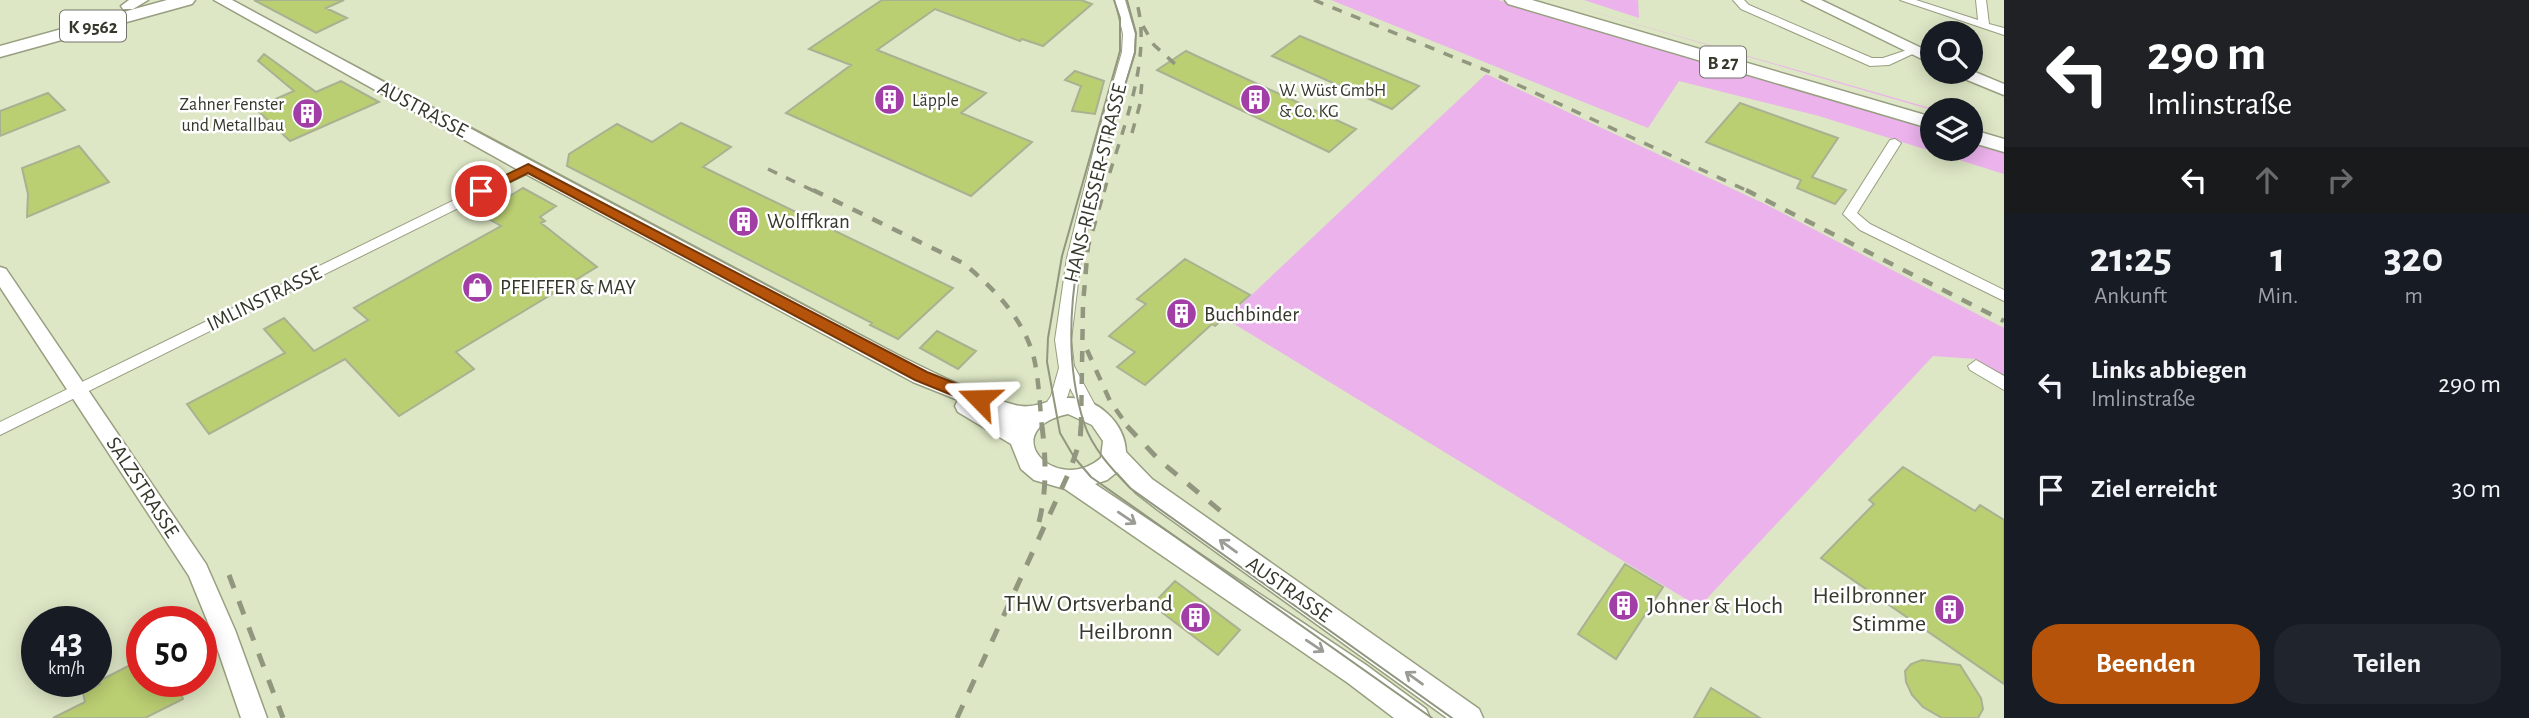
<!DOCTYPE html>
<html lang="de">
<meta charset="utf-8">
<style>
body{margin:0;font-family:"Alegreya Sans",sans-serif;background:#20242c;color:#f1f3f6;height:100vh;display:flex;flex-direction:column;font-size:26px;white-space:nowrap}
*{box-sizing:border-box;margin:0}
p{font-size:23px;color:#9ea1a6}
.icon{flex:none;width:38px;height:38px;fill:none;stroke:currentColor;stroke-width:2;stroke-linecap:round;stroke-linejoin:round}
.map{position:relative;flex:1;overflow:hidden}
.panel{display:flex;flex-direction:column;background:#171b24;width:525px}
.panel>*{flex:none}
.banner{background:#202124;color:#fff;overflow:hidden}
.tools{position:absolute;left:1920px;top:21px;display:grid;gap:14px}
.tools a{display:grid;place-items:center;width:63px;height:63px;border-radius:50%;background:#171b24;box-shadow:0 4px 18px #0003;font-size:35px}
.speed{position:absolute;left:21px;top:606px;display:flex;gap:14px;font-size:35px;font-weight:700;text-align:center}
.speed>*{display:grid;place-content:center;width:91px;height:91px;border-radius:50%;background:#171b24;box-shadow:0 4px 18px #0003;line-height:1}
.speed small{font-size:18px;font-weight:400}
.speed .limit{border:10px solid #d22;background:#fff;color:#111}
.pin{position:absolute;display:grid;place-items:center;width:60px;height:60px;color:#fff;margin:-30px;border:4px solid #fff;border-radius:50%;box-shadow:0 2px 7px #0007}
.me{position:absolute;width:77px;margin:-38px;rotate:292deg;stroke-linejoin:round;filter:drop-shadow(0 0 5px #0008)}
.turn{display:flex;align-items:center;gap:24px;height:147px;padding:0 28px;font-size:32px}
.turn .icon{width:91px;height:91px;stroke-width:2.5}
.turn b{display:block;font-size:49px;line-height:60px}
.lanes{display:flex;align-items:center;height:66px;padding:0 28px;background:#0003;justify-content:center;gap:35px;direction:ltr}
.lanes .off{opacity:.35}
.eta{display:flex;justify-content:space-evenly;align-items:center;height:119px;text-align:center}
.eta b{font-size:42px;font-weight:700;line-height:49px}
.cta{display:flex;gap:14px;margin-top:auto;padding:14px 28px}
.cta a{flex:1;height:80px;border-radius:28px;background:#b45309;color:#fff;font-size:28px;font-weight:700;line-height:80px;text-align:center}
.cta a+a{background:#20242c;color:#f1f3f6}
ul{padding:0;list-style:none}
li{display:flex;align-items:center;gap:21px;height:105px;padding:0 28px}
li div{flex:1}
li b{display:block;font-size:26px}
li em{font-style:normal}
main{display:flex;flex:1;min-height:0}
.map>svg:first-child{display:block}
.green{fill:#ebb2ec}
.building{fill:#bace72;stroke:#a9b192;stroke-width:2}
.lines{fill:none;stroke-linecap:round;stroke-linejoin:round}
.minor-casing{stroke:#979f80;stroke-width:2}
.tertiary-casing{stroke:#979f80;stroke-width:3}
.secondary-casing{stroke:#979f80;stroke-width:3}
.primary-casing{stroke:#979f80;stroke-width:3}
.minor{fill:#fff;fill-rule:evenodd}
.tertiary{fill:#fff;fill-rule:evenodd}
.secondary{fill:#fff;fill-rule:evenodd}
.primary{fill:#fff;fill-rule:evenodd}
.tram{stroke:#91977f;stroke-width:2}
.rail-far2{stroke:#91977f;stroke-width:3.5;stroke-dasharray:10 10;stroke-linecap:butt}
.rail-far1{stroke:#91977f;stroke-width:4.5;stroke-dasharray:11 11;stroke-linecap:butt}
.rail{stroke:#91977f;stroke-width:5;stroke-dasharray:14 14;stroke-linecap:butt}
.oneway{stroke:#9a9c95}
.route{fill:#b45309;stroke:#753606;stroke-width:2}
.labels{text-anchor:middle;stroke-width:5;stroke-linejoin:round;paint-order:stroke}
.far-poi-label{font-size:18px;fill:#35382b;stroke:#fff;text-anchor:start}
.shield{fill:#fff;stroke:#72746b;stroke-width:2}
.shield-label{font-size:19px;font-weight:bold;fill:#35382b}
.street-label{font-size:21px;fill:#35382b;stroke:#fff}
.poi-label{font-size:21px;fill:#35382b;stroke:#fff;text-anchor:start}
.near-poi-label{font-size:24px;fill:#35382b;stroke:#fff;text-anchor:end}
</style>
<main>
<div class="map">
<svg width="2004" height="718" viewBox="0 0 2004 718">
<rect width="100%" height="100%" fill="#dde6c5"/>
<path class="green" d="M1331 0H1498L1932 129V149H1970L1971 140 2004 151V174L1819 116 1679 81 1648 128Z
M1552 0 1937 110H1932Z
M1584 0H1638L1639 18Z
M1486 74 1765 204 2004 328V380L1976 359 1933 356 1699 607 1226 319Z"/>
<path class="building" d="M254 0H344L326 8 347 18 316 33Z
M882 0H1081L1092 4 1043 46 1022 39 1020 41 935 9 877 50 986 93 961 113 1032 142 971 196 786 113 851 65 809 49Z
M1300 36 1419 86 1392 109 1272 56Z
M1186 51 1203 59 1356 129 1329 152 1157 70Z
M264 54 316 92 341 81 379 102 290 141 255 108 294 91 258 61Z
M1075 71 1104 81 1095 114 1072 111 1081 86 1065 80Z
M48 93 65 110 0 136V111Z
M1740 103 1838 138 1812 177 1846 190 1835 204 1797 188 1801 180 1706 142Z
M681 123 731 147 703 167 953 288 898 339 870 325 872 323 567 166 569 154 617 124 652 142Z
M79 146 109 182 27 217 28 194 22 168Z
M523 188 556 206 540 217 545 221 541 223 597 267 456 352 474 369 399 416 345 359 209 434 187 404 285 353 264 329 284 318 314 351 368 320 354 308 501 226 480 214Z
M1185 259 1250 295 1215 326 1212 324 1145 385 1117 367 1135 352 1109 336 1146 304 1137 299Z
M937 331 976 351 958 369 920 348Z
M1903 467 1975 511 1980 505 2004 520V684L1821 558 1874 504 1869 500Z
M1625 564 1663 587 1616 659 1578 634Z
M1175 581 1240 630 1218 655 1152 605Z
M142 659V681H176L183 699 145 718H53L85 702 83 693 100 684 99 681Z
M1922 660 1960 665 1981 698 1983 709 1978 718H1942L1923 707 1912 695 1906 682 1905 671 1911 664Z
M1711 688 1760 718H1694Z"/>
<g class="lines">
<defs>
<path id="minor" d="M1115 0H1125L1135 34 1134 52 1106 149 1081 258 1071 340 1074 366 1098 411 1096 415H1084L1070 388C1067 400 1060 417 1045 412L1043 408 1051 396 1059 368 1055 340 1067 258 1094 149 1122 52 1123 34Z
M1733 0H1744L1749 5 1872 58H1883L1913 48 1919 51 1889 65 1870 66 1741 9Z
M1900 0H1916L1978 20 1976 0H1986L1989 24 2004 28V35Z
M1895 139 1901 143 1857 213 1870 224 2004 290V301L1860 230 1843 214 1890 140Z
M528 164 533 165V171L0 435V422Z
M1976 360 2004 376V390L1970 370 1968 366Z"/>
<path id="tertiary" d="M0 267 6 269 206 564 235 630 267 718H241L211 630 189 576 0 287Z"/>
<path id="secondary" d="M129 0H148L133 9H123L121 6Z
M214 0H232C453 120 675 238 898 355 932 372 978 395 1015 405 1033 410 1047 400 1066 398 1096 396 1125 422 1126 452L1152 479 1479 709 1483 718H1447L1158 510 1136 493 1117 472 1107 480 1095 484 1366 665 1426 709 1430 718H1394L1348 683 1065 489 1034 480 1021 469 1011 444 958 412 955 406 958 400 913 382 522 172ZM1068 414 1092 425 1103 441 1101 458C1055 497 994 430 1068 414Z
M1802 0H1821L1932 53V64Z
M1970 70 2004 84V95L1955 75 1953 72Z"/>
<path id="primary" d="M167 0H195L192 4 0 57V46Z
M1505 0H1532L1932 117V129L1508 4Z
M1970 129 2004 139V152L1970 142Z"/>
</defs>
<use href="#minor" class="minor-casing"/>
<use href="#tertiary" class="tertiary-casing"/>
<use href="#secondary" class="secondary-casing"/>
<use href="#primary" class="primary-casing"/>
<use href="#minor" class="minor"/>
<use href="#tertiary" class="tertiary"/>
<use href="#secondary" class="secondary"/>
<use href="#primary" class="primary"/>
<path class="tram" d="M1114 0 1120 18V51L1062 256 1048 338 1047 362 1060 433 1074 457 1091 477 1432 718
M1127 0 1136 33 1135 53C1101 166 1046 305 1084 423 1092 448 1112 469 1130 488L1452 718"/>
<path class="rail-far2" d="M1314 0 1490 72 1750 192
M1143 26 1154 45 1176 65
M1132 133 1140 104 1142 81
M768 169 816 192
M1104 192C1120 135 1154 58 1136 0"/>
<path class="rail-far1" d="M813 190 963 263C994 288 1027 322 1035 363 1039 384 1040 407 1042 428
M1746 190 2004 321
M1087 350 1110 401 1129 428
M1081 428 1083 304 1088 246 1104 190"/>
<path class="rail" d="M1127 426 1159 460 1223 513
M1039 522C1047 490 1046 459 1042 426
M229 575 283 718
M957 718 1070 470 1080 441 1081 426"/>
</g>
<defs><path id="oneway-shaft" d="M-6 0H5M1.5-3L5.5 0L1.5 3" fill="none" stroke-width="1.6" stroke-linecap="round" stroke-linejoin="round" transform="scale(1.75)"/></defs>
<g class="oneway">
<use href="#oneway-shaft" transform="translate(1127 518) rotate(34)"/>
<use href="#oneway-shaft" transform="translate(1228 546) rotate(-144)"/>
<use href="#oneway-shaft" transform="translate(1315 646) rotate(34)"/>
<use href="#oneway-shaft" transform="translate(1414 678) rotate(-144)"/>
</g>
<path class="route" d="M528 164 927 372 985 395 987 399 979 406 915 380 528 173 486 194 481 196 474 191Z"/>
<defs>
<symbol id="building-disc" viewBox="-11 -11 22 22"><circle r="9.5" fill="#a13fa6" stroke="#fff"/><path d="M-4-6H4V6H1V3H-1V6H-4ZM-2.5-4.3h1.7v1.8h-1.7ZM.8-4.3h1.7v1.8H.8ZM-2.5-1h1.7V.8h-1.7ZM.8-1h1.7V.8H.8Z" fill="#fff"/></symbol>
<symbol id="shop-disc" viewBox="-11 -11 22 22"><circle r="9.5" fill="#a13fa6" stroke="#fff"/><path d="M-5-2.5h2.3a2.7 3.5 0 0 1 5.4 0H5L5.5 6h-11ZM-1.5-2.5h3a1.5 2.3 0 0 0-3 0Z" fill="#fff"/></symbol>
</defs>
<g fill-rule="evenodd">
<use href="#building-disc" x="872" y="82" width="35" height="35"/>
<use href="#building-disc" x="1238" y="82" width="35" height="35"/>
<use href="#building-disc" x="290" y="96" width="35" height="35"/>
<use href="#building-disc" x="726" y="204" width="35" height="35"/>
<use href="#shop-disc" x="460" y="270" width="35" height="35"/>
<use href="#building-disc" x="1164" y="296" width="35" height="35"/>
<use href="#building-disc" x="1606" y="588" width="35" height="35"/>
<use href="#building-disc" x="1932" y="592" width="35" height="35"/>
<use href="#building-disc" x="1178" y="600" width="35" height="35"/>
</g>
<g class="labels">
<g class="far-poi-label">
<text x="1279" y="96">W. Wüst GmbH<tspan x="1279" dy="21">&amp; Co. KG</tspan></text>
<text x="912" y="106">Läpple</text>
<text x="284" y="110" text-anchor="end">Zahner Fenster<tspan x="284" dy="21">und Metallbau</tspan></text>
</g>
<g class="shield">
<rect x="60" y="10.5" width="66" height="31" rx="5"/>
<rect x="1700" y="46.5" width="46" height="31" rx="5"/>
</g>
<g class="shield-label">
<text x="93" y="33">K 9562</text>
<text x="1723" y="69">B 27</text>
</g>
<g class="street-label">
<text transform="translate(423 109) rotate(28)" y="7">AUSTRASSE</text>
<text transform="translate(1095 183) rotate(-76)" y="7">HANS-RIESSER-STRASSE</text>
<text transform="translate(264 298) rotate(-26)" y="7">IMLINSTRASSE</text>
<text transform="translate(143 487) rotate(57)" y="7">SALZSTRASSE</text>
<text transform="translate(1289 589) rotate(35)" y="7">AUSTRASSE</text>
</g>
<g class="poi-label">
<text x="767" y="228">Wolffkran</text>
<text x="500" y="294">PFEIFFER &amp; MAY</text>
<text x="1204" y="321">Buchbinder</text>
</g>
<g class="near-poi-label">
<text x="1926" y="603">Heilbronner<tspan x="1926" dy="28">Stimme</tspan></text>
<text x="1173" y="611">THW Ortsverband<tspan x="1173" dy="28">Heilbronn</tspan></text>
<text x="1647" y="613" text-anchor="start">Johner &amp; Hoch</text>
</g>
</g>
</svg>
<div class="tools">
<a><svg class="icon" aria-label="search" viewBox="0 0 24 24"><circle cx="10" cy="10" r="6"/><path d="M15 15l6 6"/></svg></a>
<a><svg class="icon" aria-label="layers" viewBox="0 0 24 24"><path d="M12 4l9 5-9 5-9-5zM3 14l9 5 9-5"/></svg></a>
</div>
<div class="speed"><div>43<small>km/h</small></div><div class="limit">50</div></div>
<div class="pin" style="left:481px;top:191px;background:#d93025"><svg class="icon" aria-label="arrive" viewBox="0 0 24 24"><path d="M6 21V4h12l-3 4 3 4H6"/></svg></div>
<svg class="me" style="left:979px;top:399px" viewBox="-20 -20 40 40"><path d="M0-17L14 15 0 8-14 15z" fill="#b45309" stroke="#fff" stroke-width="4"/></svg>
</div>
<section class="panel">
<div class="banner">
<div class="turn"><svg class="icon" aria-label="left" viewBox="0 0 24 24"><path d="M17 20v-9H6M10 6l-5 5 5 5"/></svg><div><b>290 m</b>Imlinstraße</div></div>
<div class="lanes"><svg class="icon" aria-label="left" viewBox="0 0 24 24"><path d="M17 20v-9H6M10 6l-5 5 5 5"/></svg><svg class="icon off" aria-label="ahead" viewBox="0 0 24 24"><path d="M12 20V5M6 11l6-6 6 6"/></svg><svg class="icon off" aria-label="right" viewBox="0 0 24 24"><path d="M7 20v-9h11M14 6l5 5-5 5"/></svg></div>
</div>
<div class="eta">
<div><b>21:25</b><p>Ankunft</p></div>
<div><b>1</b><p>Min.</p></div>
<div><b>320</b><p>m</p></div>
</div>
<ul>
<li><svg class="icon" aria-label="left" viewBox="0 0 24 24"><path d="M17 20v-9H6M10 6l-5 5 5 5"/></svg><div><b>Links abbiegen</b><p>Imlinstraße</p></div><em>290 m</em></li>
<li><svg class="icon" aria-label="arrive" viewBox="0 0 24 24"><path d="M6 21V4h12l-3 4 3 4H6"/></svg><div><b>Ziel erreicht</b></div><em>30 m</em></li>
</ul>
<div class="cta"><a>Beenden</a><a>Teilen</a></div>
</section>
</main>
